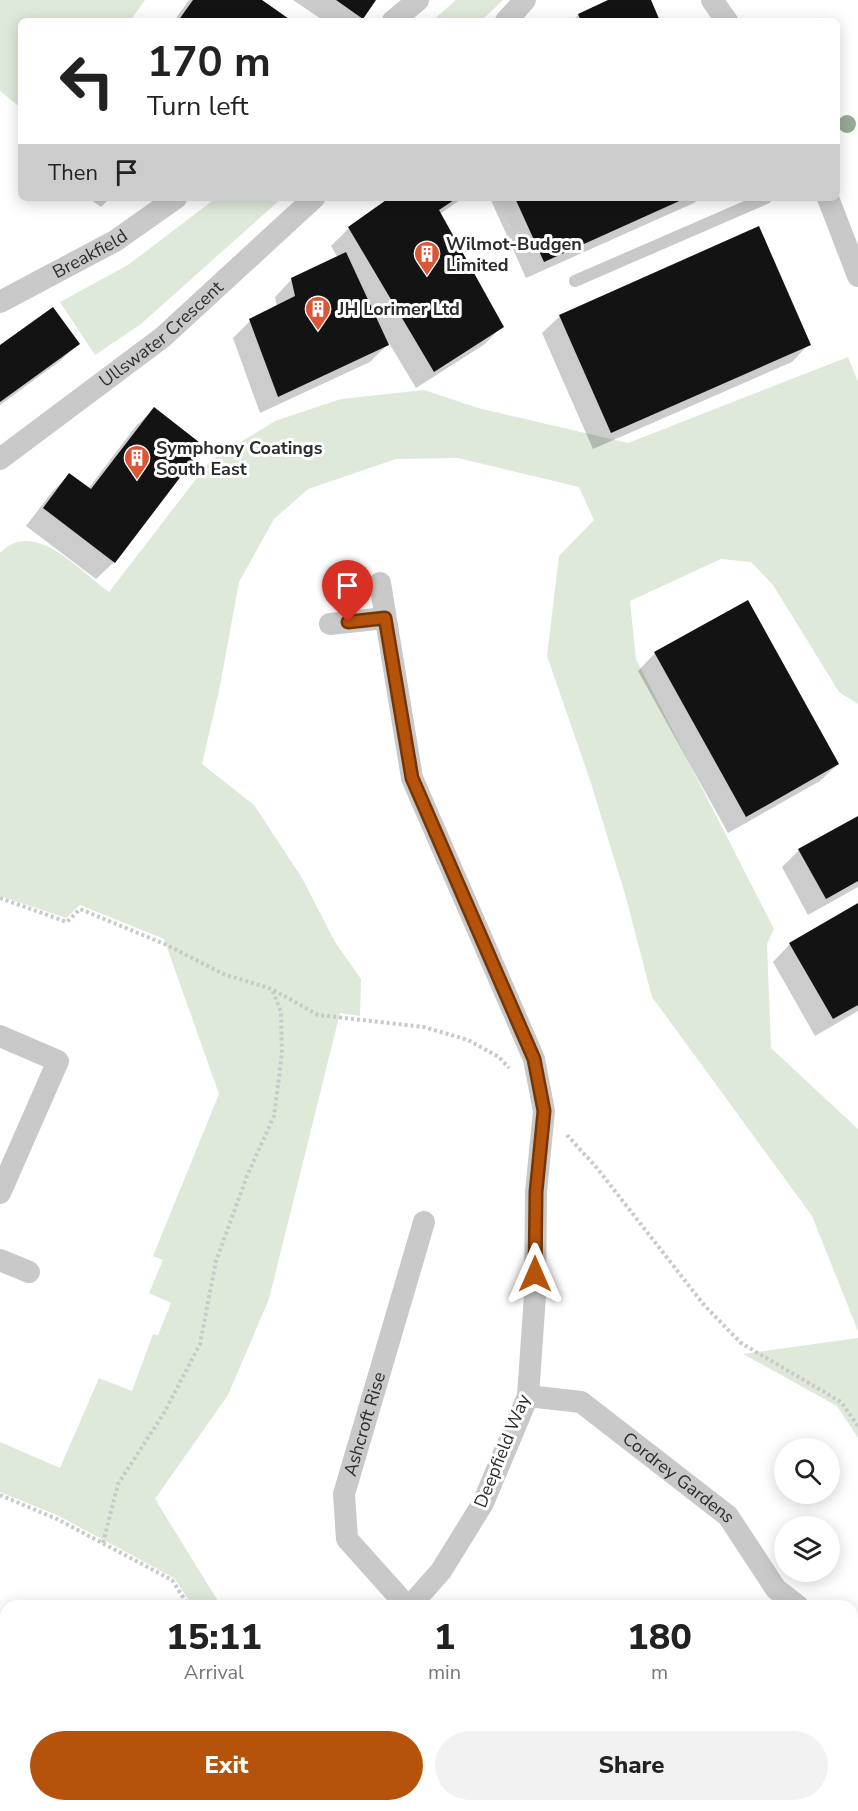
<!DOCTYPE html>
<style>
body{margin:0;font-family:"Nunito Sans",sans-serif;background:#f2f2f2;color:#222;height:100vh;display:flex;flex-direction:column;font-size:22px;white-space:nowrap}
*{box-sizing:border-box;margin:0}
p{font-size:20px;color:#767676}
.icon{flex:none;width:33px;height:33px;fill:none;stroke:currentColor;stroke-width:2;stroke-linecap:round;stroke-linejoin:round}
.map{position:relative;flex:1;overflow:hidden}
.details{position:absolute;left:0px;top:1600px;width:858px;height:212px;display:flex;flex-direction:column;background:#fff;border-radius:18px 18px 0 0;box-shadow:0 3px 15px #0003}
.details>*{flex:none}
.banner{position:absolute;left:18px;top:18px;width:822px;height:183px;border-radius:9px;box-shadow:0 3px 15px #0003;background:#fff;color:#222;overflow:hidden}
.buttons{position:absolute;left:774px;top:1438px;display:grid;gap:12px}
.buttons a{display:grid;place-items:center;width:66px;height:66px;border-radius:50%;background:#fff;box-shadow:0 3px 15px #0003;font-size:30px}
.pin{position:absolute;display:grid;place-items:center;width:51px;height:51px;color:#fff;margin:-62px -26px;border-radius:50% 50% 50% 0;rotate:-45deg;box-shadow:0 0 6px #0007}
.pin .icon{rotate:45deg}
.me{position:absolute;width:66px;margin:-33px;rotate:0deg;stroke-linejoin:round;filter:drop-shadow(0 0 4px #0008)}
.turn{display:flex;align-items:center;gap:21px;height:126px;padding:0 30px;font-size:27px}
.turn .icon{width:78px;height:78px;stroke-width:2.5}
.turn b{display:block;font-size:42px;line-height:51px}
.then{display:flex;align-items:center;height:57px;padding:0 30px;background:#0003;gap:12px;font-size:22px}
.eta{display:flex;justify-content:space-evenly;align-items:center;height:102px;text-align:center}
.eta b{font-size:36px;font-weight:800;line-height:42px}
.primary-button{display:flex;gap:12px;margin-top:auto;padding:12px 30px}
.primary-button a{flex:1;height:69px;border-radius:36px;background:#b45309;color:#fff;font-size:24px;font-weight:800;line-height:69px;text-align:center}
.primary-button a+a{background:#f2f2f2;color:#222}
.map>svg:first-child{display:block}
.green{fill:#dee9da}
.shadow{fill:#0003}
.building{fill:#131313}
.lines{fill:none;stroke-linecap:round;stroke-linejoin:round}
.path{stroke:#c9c9c9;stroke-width:4;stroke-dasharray:3 3;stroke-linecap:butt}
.service{stroke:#c9c9c9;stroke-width:12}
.minor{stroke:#c9c9c9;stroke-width:22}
.tree{fill:#99aa94}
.route-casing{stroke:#753606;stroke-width:15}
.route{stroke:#b45309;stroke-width:10}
.labels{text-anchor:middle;stroke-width:6;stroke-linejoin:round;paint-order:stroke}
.poi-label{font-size:18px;font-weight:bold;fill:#2c2c2c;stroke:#fff;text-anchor:start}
.street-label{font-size:18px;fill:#2c2c2c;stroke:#fff}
</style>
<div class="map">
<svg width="858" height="1811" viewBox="0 0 858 1811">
<rect width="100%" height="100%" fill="#fff"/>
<path class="green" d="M0 0H145L130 21H21V108L0 91Z
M456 0H503L481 21H432Z
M216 198H282L141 324 95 355 60 302 128 265Z
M848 357 858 382V704L839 692 773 585 751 562 721 559 630 601 636 659 774 929 767 944 771 1048 858 1129V1331L812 1216 652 997 625 894 590 780 547 656 559 556 594 520 579 487 458 458 396 459 308 489 274 519 239 582 219 691 202 764 254 805 302 878 335 942 361 979 360 1016 340 1013 269 1299 228 1395 155 1499 221 1606H193L174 1578 59 1516 0 1492V1442L60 1468 99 1378 132 1391 153 1334 158 1335 171 1303 149 1293 163 1260 153 1256 219 1094 164 939 80 905 66 918 0 896V553C35 517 80 572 109 592L210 461 275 421 341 399 424 390 478 408 628 443Z
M858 1338V1438L837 1406 743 1354Z"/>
<path class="shadow" d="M189 0H259L290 21H174Z
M293 0H374L359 21H324Z
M612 0H649L658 21H573L578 15Z
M88 198H110L101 207Z
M392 198H463L440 214 502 326 485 344 416 388 389 343 370 362 260 413 233 338 250 321 277 307 275 297 292 279 338 258 331 246 349 228Z
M490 198H699L694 203 526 278Z
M560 316 809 344 792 362 593 449 542 333Z
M78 344 60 361 0 405V347Z
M154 409 202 446 114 562 96 579 26 526 52 492 69 475 88 489 136 426Z
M655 653 838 764 820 781 728 833 638 671Z
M858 817V887L808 915 782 867 799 850Z
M858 905V1011L815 1036 773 962 790 944Z"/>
<path class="building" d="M193 0H262L292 21H178Z
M336 0H376L363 19Z
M608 0H651L660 21H581L578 14Z
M389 198H457L439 210 504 327 434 372 348 227Z
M515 198H686L544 262Z
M759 226 811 345 611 433 559 315Z
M346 252 389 345 278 397 249 319 295 296 291 278Z
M53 307 80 344 0 402V345Z
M154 407 204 446 115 563 43 508 69 473 91 489Z
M748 600 839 764 746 817 654 652Z
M858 816V881L826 899 798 849Z
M858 903V1005L833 1019 789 943Z"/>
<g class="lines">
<path class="path" d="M0 898 67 922 80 909 167 945 223 974 272 989 318 1015 424 1027 468 1040 499 1057 509 1068
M567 1135 597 1168 704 1305 741 1343 841 1402 858 1426
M0 1495 57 1519 172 1580 189 1606
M103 1543 118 1484 164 1413 200 1344 216 1261 247 1176 274 1116 282 1054 281 1012 272 989
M347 1806 352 1811"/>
<path class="service" d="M504 198 516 223
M575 281 766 198
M852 1649 858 1653
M852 1680 858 1672"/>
<g class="minor">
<path d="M712 0 727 21"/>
<path d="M393 21 418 0"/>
<path d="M506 21 525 0"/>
<path d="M828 198 858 276"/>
<path id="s1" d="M0 302 115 241 176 198"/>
<path id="s2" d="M0 459 163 337 314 198"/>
<path d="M380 583 412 778 534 1059 544 1111 536 1192 535 1295 528 1396 483 1503 441 1571 410 1606"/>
<path d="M330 624 385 618"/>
<path d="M0 1036 58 1061 0 1193"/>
<path d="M0 1260 29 1272"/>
<path id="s3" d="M528 1396 581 1402 728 1516 776 1589 798 1606"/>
<path id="s4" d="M407 1606 347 1539 344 1494 424 1222"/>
<path d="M0 1784 6 1785"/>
<path d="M58 1806V1811"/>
<path d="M546 1806 551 1811"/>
</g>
</g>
<circle class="tree" cx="847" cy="124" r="9"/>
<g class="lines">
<defs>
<path id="route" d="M348 622 385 618 412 778 534 1059 544 1111 536 1192 535 1274"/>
</defs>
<use href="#route" class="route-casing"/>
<use href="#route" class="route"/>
</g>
<defs>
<symbol id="building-pin" viewBox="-11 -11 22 30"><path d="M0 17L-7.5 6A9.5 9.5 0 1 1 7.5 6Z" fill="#db5637" stroke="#fff"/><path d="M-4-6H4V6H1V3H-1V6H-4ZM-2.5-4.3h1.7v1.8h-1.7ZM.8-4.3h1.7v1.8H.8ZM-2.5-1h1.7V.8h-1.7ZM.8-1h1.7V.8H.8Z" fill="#fff"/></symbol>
</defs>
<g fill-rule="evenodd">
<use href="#building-pin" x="412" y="239" width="30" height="40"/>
<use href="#building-pin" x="303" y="294" width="30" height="40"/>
<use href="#building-pin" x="122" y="443" width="30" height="40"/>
</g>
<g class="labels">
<g class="poi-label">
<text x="446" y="250">Wilmot-Budgen<tspan x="446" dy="21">Limited</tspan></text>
<text x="338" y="315">JH Lorimer Ltd</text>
<text x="156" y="454">Symphony Coatings<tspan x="156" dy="21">South East</tspan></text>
</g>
<g class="street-label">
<text dy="6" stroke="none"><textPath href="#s1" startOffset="102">Breakfield</textPath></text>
<text dy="6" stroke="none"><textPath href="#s2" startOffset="204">Ullswater Crescent</textPath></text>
<text dy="6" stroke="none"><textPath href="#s4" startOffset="208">Ashcroft Rise</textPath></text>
<text transform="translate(502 1451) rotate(-68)" y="6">Deepfield Way</text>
<text dy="6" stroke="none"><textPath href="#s3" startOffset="177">Cordrey Gardens</textPath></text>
</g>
</g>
</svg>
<div class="buttons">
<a><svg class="icon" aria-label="search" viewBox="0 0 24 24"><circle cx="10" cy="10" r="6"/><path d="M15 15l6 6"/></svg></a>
<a><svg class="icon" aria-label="layers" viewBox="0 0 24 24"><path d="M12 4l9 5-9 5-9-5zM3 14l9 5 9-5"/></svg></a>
</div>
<div class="pin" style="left:348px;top:622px;background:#d93025"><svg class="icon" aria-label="arrive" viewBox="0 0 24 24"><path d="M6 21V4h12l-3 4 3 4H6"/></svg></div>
<svg class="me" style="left:535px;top:1274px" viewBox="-20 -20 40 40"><path d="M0-17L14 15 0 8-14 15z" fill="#b45309" stroke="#fff" stroke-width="4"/></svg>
<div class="banner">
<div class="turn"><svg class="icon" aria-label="left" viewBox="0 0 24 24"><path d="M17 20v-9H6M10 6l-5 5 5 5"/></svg><div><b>170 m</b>Turn left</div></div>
<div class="then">Then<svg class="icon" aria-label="arrive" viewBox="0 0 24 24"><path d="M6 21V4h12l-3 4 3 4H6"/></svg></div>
</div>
<section class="details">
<div class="eta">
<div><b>15:11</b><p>Arrival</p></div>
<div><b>1</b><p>min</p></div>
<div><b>180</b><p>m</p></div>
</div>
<div class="primary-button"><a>Exit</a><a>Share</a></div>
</section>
</div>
